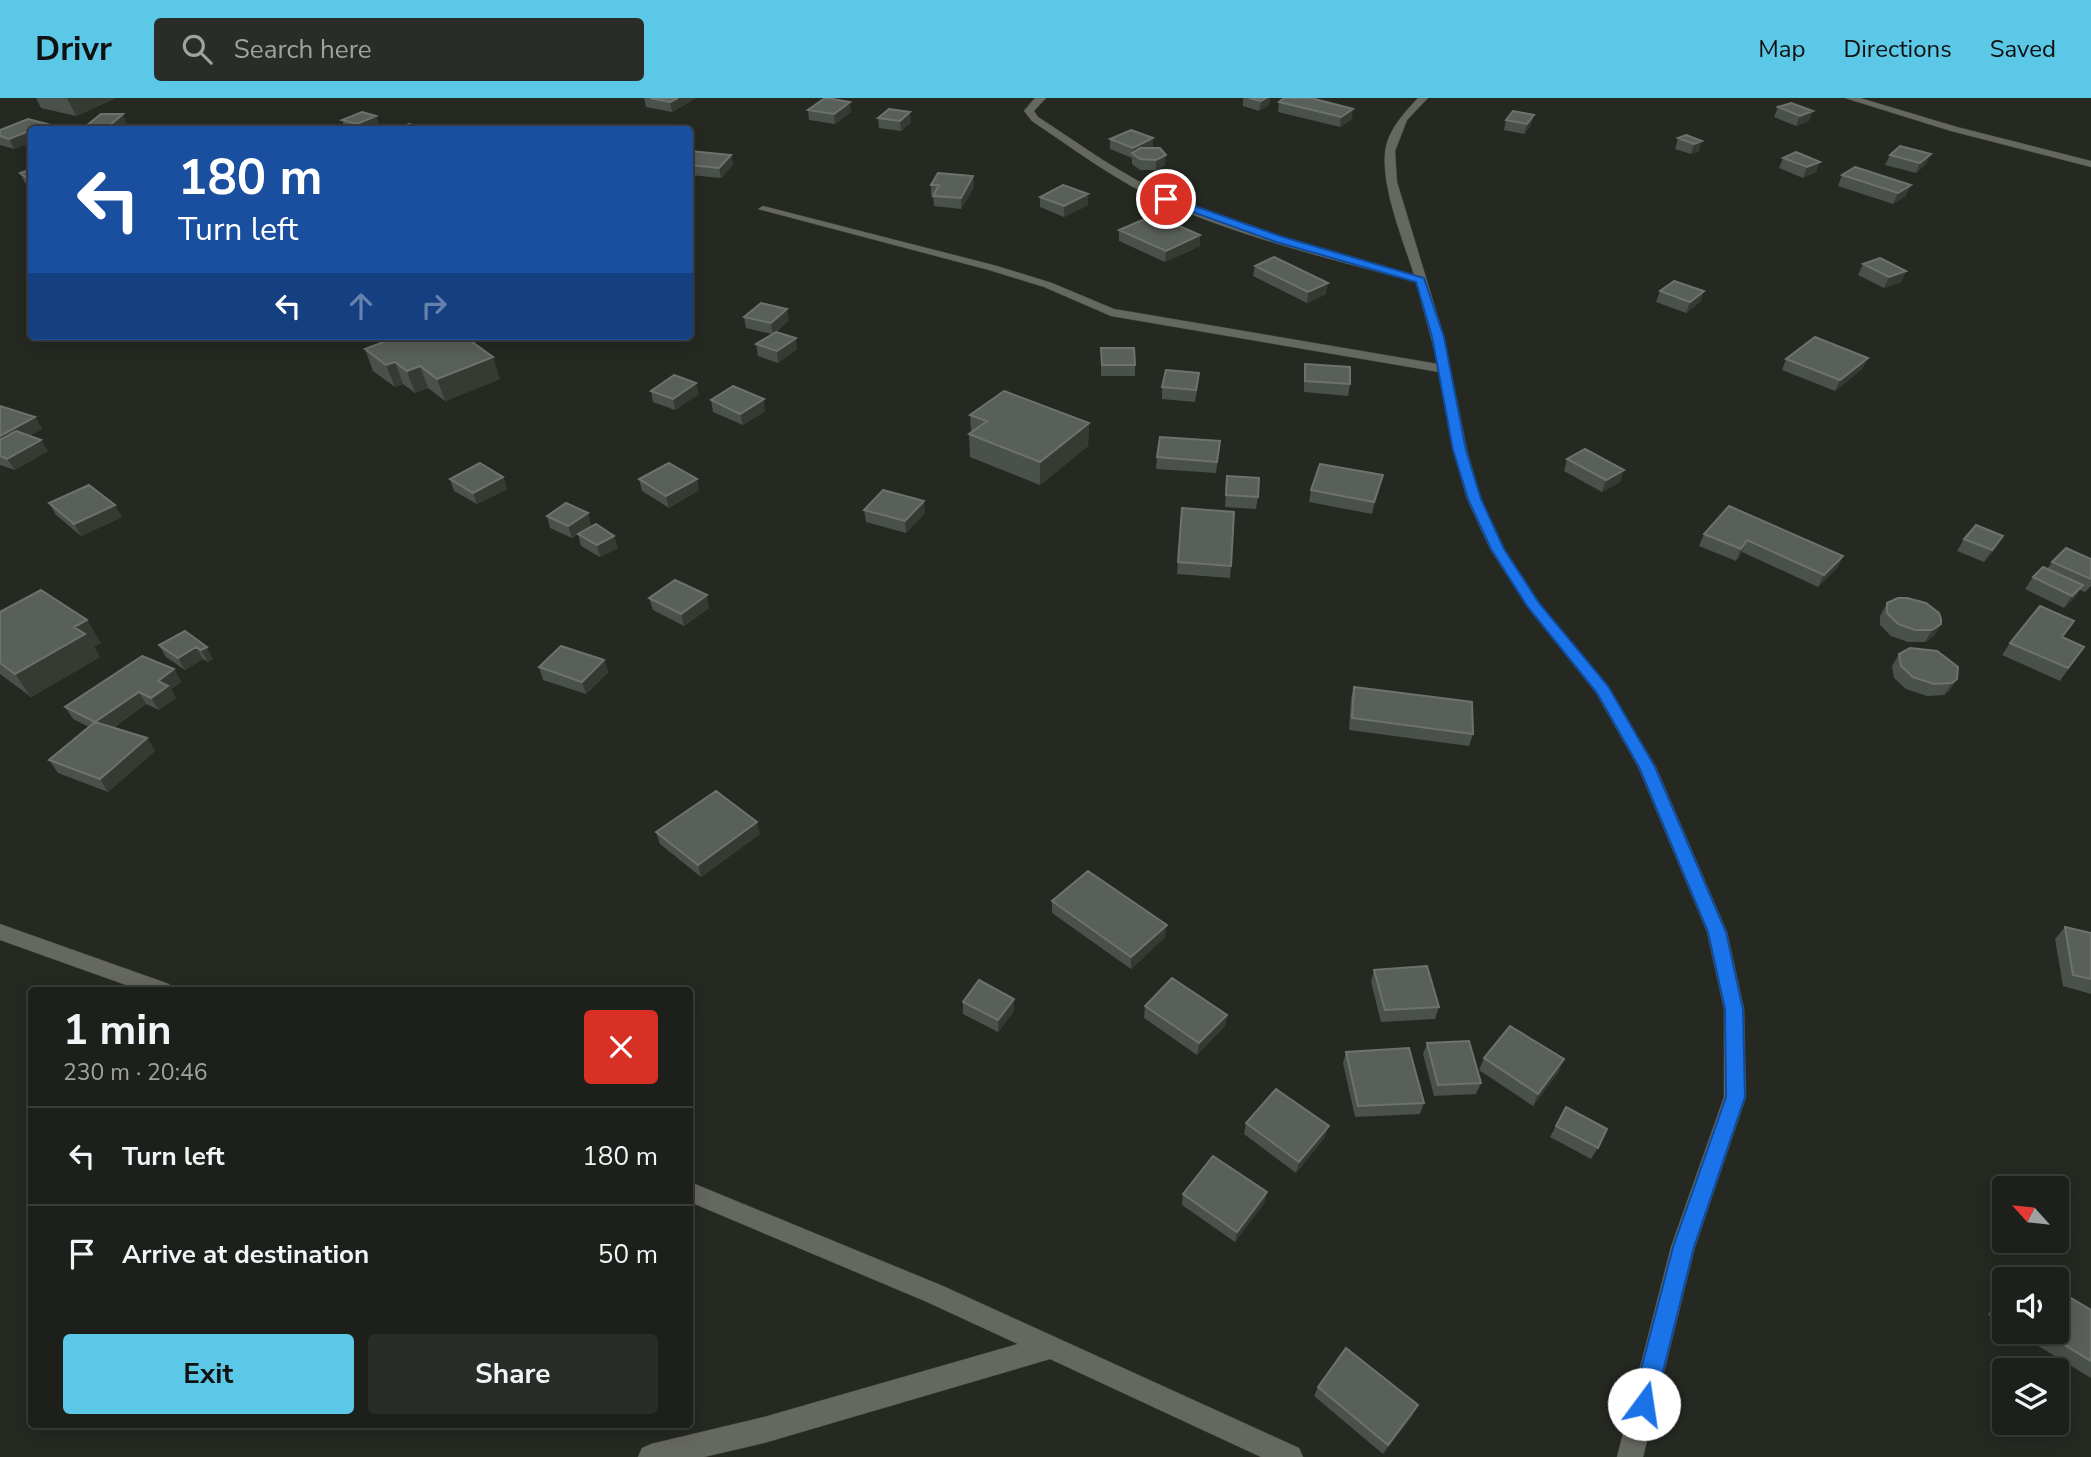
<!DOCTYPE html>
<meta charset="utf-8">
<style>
body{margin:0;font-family:"Nunito Sans",sans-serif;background:#292c27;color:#f1f3f6;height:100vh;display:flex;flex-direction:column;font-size:26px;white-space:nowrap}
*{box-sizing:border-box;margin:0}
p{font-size:23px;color:#a0a2a2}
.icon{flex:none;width:38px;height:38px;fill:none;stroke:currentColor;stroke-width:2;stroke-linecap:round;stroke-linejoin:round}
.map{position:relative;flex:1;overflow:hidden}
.drawer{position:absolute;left:28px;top:889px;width:665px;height:441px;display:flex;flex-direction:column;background:#1c1f1a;border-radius:7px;box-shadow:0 4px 18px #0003,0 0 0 2px #3a3d39}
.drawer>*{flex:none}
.hud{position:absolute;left:28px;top:28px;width:665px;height:214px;border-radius:7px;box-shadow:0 4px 18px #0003,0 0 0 2px #3a3d39;background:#1a4fa0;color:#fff;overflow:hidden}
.needle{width:46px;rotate:297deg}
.fabs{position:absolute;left:1992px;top:1078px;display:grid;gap:14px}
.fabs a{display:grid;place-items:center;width:77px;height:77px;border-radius:7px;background:#1c1f1a;box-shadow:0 4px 18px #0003,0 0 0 2px #3a3d39;font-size:35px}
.pin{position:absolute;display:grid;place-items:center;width:60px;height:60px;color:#fff;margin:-30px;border:4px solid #fff;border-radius:50%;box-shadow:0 2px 7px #0007}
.me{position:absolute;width:77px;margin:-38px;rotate:14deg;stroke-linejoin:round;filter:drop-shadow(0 0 5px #0008)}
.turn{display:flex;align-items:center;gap:24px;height:147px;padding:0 35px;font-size:32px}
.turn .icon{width:91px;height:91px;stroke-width:2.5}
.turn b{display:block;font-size:49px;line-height:60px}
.lanes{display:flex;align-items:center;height:66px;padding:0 35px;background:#0003;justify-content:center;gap:35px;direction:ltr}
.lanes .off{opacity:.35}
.round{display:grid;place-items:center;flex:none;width:74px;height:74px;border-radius:7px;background:#292c27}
.head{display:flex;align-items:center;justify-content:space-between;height:119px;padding:0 35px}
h1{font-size:42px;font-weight:700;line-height:52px}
.action{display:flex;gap:14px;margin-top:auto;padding:14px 35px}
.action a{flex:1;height:80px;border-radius:7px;background:#5ac8e6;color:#111;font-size:28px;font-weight:700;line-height:80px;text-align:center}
.action a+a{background:#292c27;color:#f1f3f6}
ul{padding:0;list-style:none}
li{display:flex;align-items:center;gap:21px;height:98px;padding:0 35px;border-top:2px solid #3a3d39}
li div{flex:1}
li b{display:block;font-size:26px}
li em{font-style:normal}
header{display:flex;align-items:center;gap:42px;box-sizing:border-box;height:98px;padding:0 35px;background:#5ac8e6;color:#111}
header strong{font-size:33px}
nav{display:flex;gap:38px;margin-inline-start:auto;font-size:24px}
.search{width:490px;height:63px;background:#292c27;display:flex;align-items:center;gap:18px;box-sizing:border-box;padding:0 24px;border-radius:7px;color:#a0a2a2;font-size:26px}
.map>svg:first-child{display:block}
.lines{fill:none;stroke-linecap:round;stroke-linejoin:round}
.street-casing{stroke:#444640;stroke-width:1}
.street{fill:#656860;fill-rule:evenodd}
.wall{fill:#4a504a}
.shaded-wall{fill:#353a33}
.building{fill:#595f59;stroke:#6e726d;stroke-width:2}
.route{fill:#1a73e8;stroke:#114b97;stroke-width:2}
</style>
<header>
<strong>Drivr</strong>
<div class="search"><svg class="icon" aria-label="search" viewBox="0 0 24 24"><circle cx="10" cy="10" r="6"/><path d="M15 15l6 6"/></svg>Search here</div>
<nav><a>Map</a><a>Directions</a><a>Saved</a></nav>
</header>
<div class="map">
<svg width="2091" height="1359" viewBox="0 0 2091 1359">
<rect width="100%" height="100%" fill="#262922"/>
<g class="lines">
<defs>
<path id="street" d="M1035 0H1046L1034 13 1038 19C1081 47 1123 78 1170 99 1248 134 1332 154 1414 177 1403 141 1382 92 1385 55 1387 33 1404 15 1418 0H1428L1407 22 1395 53 1397 84 1444 239 1467 352 1481 401 1504 451 1539 505 1608 588 1656 669 1727 834 1744 911 1746 999 1695 1149 1643 1359H1617L1671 1149 1724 999V911L1707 834 1638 669 1596 595 1529 511 1490 451 1467 401 1453 352 1439 274 1111 218 1044 189 989 172 758 111 763 108 997 168 1052 185 1114 211 1438 266 1416 184C1331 161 1243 140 1163 104 1116 83 1074 51 1032 23L1024 13Z
M1845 0H1860L1957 29 2091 63V69L1951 33Z
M0 826 169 886 172 892H140L0 842Z
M690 1084 943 1188 1299 1350 1303 1359H1261L1050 1261 764 1345 704 1359H638L642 1350 651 1346 764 1319 1018 1246 927 1204 690 1104Z"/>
</defs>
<use href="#street" class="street-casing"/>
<use href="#street" class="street"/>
</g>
<path class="wall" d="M36 0H116L76 18 41 10Z
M644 0H696L672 14 646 9Z
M1243 0H1270L1269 7 1259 13 1243 8Z
M1279 4 1352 21 1340 29 1278 14Z
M1791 5 1809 23 1796 28 1774 19 1778 9Z
M808 12 851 14 835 26 809 22Z
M376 18 379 28 370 32H346L342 22Z
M878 20 911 24 901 33 879 30Z
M28 21 14 51 0 47V32Z
M1506 22 1531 27 1524 36 1504 32Z
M127 26 121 32H88L86 28Z
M1686 37 1699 53 1691 56 1675 51 1678 40Z
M1110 41 1153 50 1165 67 1156 72H1140L1132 66V60L1110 51Z
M690 53 731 57 733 67 721 80 690 77Z
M1890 57 1926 66 1916 75 1885 67Z
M1783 60 1820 64 1816 74 1803 80 1779 70Z
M32 71V90L25 85 20 75Z
M1842 77 1906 98 1893 106 1838 88Z
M973 78 974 89 961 111 934 108 933 97H931V87Z
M1156 79 1186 92 1175 97 1155 89Z
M1088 96V107L1064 119 1040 109V99Z
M1119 132 1200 137V148L1165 164 1119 143Z
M1863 166 1906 173 1901 184 1884 190 1858 177Z
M1255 168 1326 196 1307 205 1253 178Z
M1660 193H1704L1700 204 1686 215 1656 204Z
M744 219 789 222 775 235 797 251 778 265 758 258 756 246 772 236 746 230Z
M1101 250 1135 267V278H1101Z
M365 251 500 281 445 303 428 290 415 295 403 286 395 289 373 273Z
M1868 260 1862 271 1835 293 1782 272 1786 261Z
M1305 266 1350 286 1348 298 1304 294V277Z
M1198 287 1195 304 1162 301V289Z
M651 293 699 296 675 312 653 304Z
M711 302 765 313 743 327 713 314Z
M0 308 35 319 42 331 29 338 48 353 15 372 0 367Z
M970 317 1089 325 1088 348 1040 387 970 359 969 336 971 334Z
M1220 343 1216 375 1156 371 1157 359Z
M1567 361 1620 384 1602 394 1564 373Z
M1227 378 1258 399 1256 411 1225 409Z
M503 379 507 391 477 406 454 393 450 381Z
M639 381 699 392 669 410 642 393Z
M1380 389 1372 416 1309 404 1311 392Z
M49 405 122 419 81 438 56 417Z
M1729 408 1843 458 1837 470 1818 489 1742 454 1736 463 1699 448 1704 436Z
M1182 410 1231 468 1230 480 1177 476Z
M864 412 925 415 906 435 866 424Z
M588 415 591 427 579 435 618 450 600 459 581 448 578 436 572 440 550 430 547 418Z
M1964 441 1996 450 1984 464 1957 453Z
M2091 461V488L2085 494 2080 492 2075 499 2064 510 2025 491 2033 479 2047 471 2052 464Z
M649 500 709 510 684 528 653 512Z
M1887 505 1941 526 1934 538 1925 544H1908L1891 538 1880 527V518Z
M0 514 101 545 94 549 100 559 31 599 0 576Z
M185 533 213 561 208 564 203 561 185 572 166 559 159 547Z
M2063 539 2084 549 2060 583 2002 557 2010 545Z
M1899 556 1957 581 1949 593 1944 597 1927 598 1906 591 1894 580 1892 568Z
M604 562 608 574 586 596 543 582 539 569Z
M174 571 181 584 171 591 176 600 159 612 146 606 113 630 147 640 155 653 108 694 58 675 49 662 89 629 73 621 65 609Z
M1354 589 1473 636 1469 648 1349 632 1351 601Z
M656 734 760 736 701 779 660 746Z
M1052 803 1165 839 1131 871 1052 815Z
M2065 829 2091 835V896L2063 888 2055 841Z
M1374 872 1439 909 1435 921 1381 924 1371 884Z
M1014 901V913L998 934 963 916V904Z
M1145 908 1227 917 1225 928 1197 957 1144 920Z
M1427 945 1481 985 1476 996 1434 998 1423 956Z
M1346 954 1424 1005 1420 1016 1355 1019 1343 965Z
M1484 960 1559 973 1533 1008 1479 972Z
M1566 1009 1598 1050 1591 1061 1550 1039Z
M1246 1025 1325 1039 1296 1075 1244 1036Z
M1267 1094 1264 1105 1235 1144 1182 1107 1183 1096Z
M2017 1168 2039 1181H2004V1227L1988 1217 2005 1178Z
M2091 1212V1280L2015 1234H2056Z
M1318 1289 1413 1317 1383 1356 1314 1298Z"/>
<path class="shaded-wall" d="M67 0H116L76 18Z
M678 0H696L672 14 670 4Z
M1266 0H1270L1269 7 1259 13 1261 3Z
M850 4 851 14 835 26 834 16Z
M1353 11 1352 21 1340 29 1341 19Z
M1813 13 1809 23 1796 28 1800 18Z
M910 14 911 24 901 33 900 23Z
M123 16 127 26 121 32H110L109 28Z
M1534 17 1531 27 1524 36 1527 26Z
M376 18 379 28 370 32H359L357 26Z
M47 26 50 32H34Z
M32 32V45L14 51 9 41Z
M1153 40V50L1132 56 1133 50Z
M1702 43 1699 53 1691 56 1694 46Z
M1931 56 1926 66 1916 75 1920 65Z
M731 57 733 67 721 80 719 70Z
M1166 57 1165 67 1156 72V62Z
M1820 64 1816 74 1803 80 1807 69Z
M973 78 974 89 961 111V100Z
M1187 82 1186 92 1175 97V87Z
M1911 87 1906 98 1893 106 1898 95Z
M1088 96V107L1064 119V108Z
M1200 137V148L1165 164 1166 153Z
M1906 173 1901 184 1884 190 1889 179Z
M1328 185 1326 196 1307 205 1308 194Z
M1704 193 1700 204 1686 215 1690 204Z
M787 211 789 222 773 236 771 225Z
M796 240 797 251 778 265 777 253Z
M493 259 500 281 445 303 437 281Z
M1868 260 1862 271 1835 293 1840 282Z
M395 264 403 286 395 289 386 267Z
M420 268 428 290 415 295 407 273Z
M696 285 699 296 675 312 673 301Z
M764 301 765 313 743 327 740 316Z
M35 319 42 331 7 350 0 338Z
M1089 325 1088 348 1040 387V364Z
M41 342 48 353 15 372 7 361Z
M1624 372 1620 384 1602 394 1606 382Z
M1383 377 1380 389 1372 416 1374 404Z
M503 379 507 391 477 406 473 395Z
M697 381 699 392 669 410 666 398Z
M924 403 925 415 906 435 905 423Z
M115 407 122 419 81 438 74 426Z
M588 415 591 427 572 440 568 428Z
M614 438 618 450 600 459 597 447Z
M2003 438 1996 450 1984 464 1992 452Z
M1747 442 1742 454 1736 463 1741 451Z
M1843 458 1837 470 1818 489 1824 477Z
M2083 487 2075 499 2064 510 2072 498Z
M707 497 709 510 684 528 681 516Z
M87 522 101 545 94 549 100 559 31 599 15 576 74 529Z
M1941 526 1934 538 1925 544 1932 532Z
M196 549 203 561 185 572 178 560Z
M207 549 213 561 208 564 201 552Z
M604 562 608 574 586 596 582 584Z
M174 571 181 584 171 591 176 600 159 612 151 600 158 583Z
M1957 581 1949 593 1944 597 1952 585Z
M139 594 146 606 103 636 95 624Z
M147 640 155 653 108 694 100 681Z
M757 724 760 736 701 779 698 767Z
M1167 827 1165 839 1131 871V859Z
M1014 901V913L998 934V922Z
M1227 917 1225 928 1197 957 1199 945Z
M1564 961 1559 973 1533 1008 1538 996Z
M1329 1028 1325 1039 1296 1075 1299 1064Z
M1267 1094 1264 1105 1235 1144 1237 1134Z
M1418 1307 1413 1317 1383 1356 1388 1347Z"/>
<path class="building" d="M650 0H678L670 4Z
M825 0H827L850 4 834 16 808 12Z
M1249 0H1266L1261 3Z
M1284 0H1311L1353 11 1341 19 1279 4Z
M1791 5 1813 13 1800 18 1778 9Z
M889 11 910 14 900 23 878 20Z
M1513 13 1534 17 1527 26 1506 22Z
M362 14 376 18 357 26 342 22Z
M101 16H123L109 28H86Z
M28 21 47 26 9 41 0 38V32Z
M409 26 425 31 395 32Z
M319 27 339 31 309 32Z
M1131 32 1153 40 1133 50 1110 41Z
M1686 37 1702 43 1694 46 1678 40Z
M1900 48 1931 56 1920 65 1890 57Z
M1140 50H1160L1166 57 1156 62 1140 61 1132 55Z
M690 53 731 57 719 70 690 67Z
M1796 54 1820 64 1807 69 1783 60Z
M1855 69 1911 87 1898 95 1842 77Z
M32 71V80L28 81 20 75Z
M1168 74 1187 82 1175 87 1156 79Z
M938 75 973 78 961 100 933 98 939 87H931Z
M1063 87 1088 96 1064 108 1040 99Z
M1154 117 1200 137 1166 153 1119 132Z
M1274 159 1328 185 1308 194 1255 168Z
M1880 160 1906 173 1889 179 1863 166Z
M1674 183 1704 193 1690 204 1660 193Z
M761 205 787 211 771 225 744 219Z
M776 234 796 240 777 253 756 246Z
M399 238H464L493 259 437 281 420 268 407 273 395 264 386 267 365 251Z
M1815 239 1868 260 1840 282 1786 261Z
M1101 250H1134L1135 267H1102Z
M1305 266 1350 269V286L1305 283Z
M1166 272 1199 275 1196 292 1162 289Z
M674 277 696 285 673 301 651 293Z
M733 288 764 301 740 316 711 302Z
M1004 293 1089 325 1040 364 969 336 987 323 970 317Z
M0 308 35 319 0 338Z
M16 333 41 342 7 361 0 358V342Z
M1160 339 1220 343 1217 364 1157 359Z
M1585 351 1624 372 1606 382 1567 361Z
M480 365 503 379 473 395 450 381Z
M669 365 697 381 666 398 639 381Z
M1320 366 1383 377 1374 404 1311 392Z
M1227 378 1259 380 1258 399 1226 397Z
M89 387 115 407 74 426 49 405Z
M883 392 924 403 905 423 864 412Z
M566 405 588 415 568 428 547 418Z
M1729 408 1843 458 1824 477 1747 442 1741 451 1704 436Z
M1182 410 1234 414 1231 468 1178 464Z
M596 426 614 438 597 447 578 436Z
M1976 427 2003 438 1992 452 1964 441Z
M2066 450 2091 461V481L2052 464Z
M2043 469 2083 487 2072 498 2033 479Z
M675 482 707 497 681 516 649 500Z
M41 492 87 522 74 529 85 536 15 576 0 565V514Z
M1898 500H1907L1926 505 1939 515 1941 521V526L1932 532H1915L1898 526 1887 515V505Z
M2040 508 2074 523 2062 539 2084 549 2068 570 2010 545Z
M185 533 207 549 201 552 196 549 178 560 159 547Z
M561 548 604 562 582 584 539 569Z
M1910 550 1937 553 1958 569 1957 581 1952 585 1934 586 1913 579 1901 568 1899 556Z
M142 558 174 571 158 583 168 588 151 600 139 594 95 624 147 640 100 681 49 662 95 624 65 609Z
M1354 589 1472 604 1473 636 1352 620Z
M716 693 757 724 698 767 656 734Z
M1088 773 1167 827 1131 859 1052 803Z
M2065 829 2091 835V881L2073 877Z
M1427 868 1439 909 1385 912 1374 872Z
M1172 880 1227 917 1199 945 1145 908Z
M979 882 1014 901 998 922 963 904Z
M1510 928 1564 961 1538 996 1484 960Z
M1469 943 1481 985 1438 987 1427 945Z
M1409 950 1424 1005 1358 1008 1346 954Z
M1276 991 1329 1028 1299 1064 1246 1025Z
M1566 1009 1607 1031 1598 1050 1556 1028Z
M1213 1058 1267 1094 1237 1134 1183 1096Z
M2017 1168 2039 1181H2011Z
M2056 1191 2091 1212V1263L2043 1234H2056Z
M2004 1197V1210L1999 1207Z
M1346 1250 1418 1307 1388 1347 1318 1289Z"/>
<path class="route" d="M1162 99H1169L1283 139 1424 180 1444 239 1466 352 1481 401 1504 451 1539 505 1608 588 1655 669 1726 834 1743 911 1745 999 1694 1149 1655 1306 1652 1314 1644 1318 1636 1314 1632 1306 1673 1149 1726 999 1725 911 1708 834 1639 669 1597 595 1527 508 1491 451 1468 401 1453 352 1432 239 1416 184 1276 144 1162 103Z"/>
</svg>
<div class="fabs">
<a><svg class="needle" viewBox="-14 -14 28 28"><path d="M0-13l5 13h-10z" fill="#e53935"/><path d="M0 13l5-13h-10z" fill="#a0a2a2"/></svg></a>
<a><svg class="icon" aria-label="sound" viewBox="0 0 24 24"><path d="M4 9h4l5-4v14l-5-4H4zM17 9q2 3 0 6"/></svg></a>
<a><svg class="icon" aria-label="layers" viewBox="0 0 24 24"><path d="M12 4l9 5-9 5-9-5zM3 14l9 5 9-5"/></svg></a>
</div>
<div class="pin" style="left:1166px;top:101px;background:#d93025"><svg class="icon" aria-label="arrive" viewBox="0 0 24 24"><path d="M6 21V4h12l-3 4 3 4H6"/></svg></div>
<svg class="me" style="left:1644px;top:1306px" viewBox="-20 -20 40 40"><circle r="19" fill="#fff"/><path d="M0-13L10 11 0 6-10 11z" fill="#1a73e8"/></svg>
<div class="hud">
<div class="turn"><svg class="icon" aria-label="left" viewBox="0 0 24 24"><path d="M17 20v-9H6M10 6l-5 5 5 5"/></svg><div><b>180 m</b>Turn left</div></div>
<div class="lanes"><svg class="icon" aria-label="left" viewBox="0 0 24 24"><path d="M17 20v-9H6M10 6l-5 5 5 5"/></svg><svg class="icon off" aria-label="ahead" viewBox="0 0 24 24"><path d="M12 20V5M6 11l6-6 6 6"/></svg><svg class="icon off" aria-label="right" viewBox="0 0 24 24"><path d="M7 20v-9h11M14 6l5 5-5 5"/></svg></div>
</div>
<section class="drawer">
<div class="head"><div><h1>1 min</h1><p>230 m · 20:46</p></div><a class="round" style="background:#d93025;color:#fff"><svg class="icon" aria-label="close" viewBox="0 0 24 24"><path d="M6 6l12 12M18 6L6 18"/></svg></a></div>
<ul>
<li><svg class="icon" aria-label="left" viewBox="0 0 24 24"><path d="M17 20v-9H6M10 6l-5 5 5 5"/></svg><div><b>Turn left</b></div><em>180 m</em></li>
<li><svg class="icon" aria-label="arrive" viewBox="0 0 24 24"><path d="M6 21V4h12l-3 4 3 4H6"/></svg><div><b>Arrive at destination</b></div><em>50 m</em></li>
</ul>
<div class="action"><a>Exit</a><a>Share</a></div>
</section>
</div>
